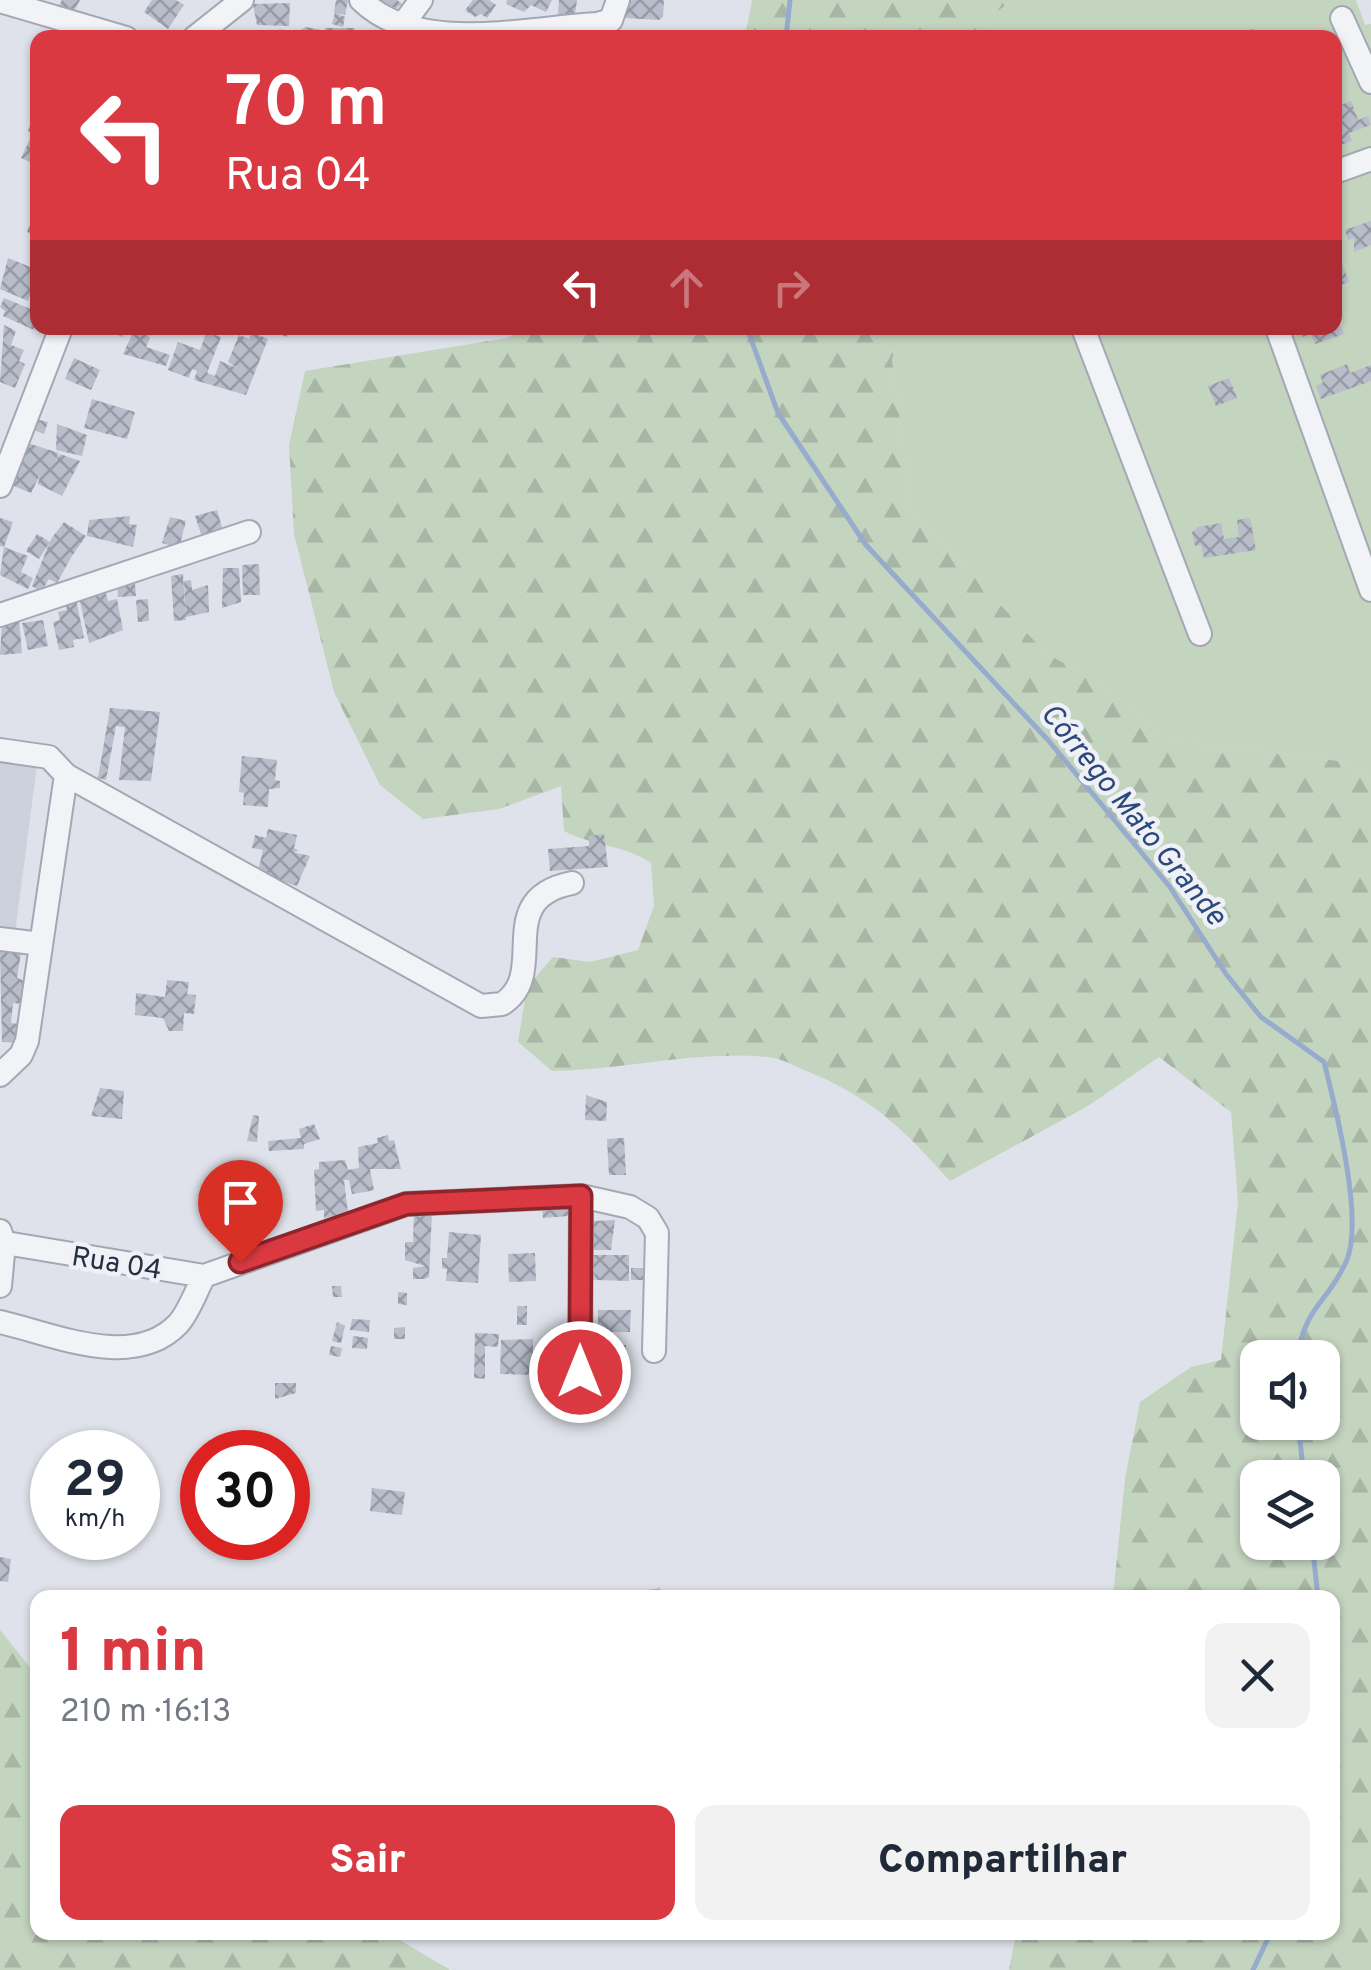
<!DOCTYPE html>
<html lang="pt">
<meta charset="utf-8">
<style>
body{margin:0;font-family:Overpass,sans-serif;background:#f2f2f3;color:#1f2937;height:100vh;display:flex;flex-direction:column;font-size:38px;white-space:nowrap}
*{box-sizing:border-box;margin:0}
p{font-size:32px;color:#747a83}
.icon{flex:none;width:55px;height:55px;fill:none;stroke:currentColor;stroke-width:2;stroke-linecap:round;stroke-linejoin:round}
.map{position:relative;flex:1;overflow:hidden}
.details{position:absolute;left:30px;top:1590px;width:1310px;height:350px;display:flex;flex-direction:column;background:#fff;border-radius:20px;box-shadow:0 2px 8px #0004}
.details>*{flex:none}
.top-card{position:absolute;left:30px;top:30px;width:1312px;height:305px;border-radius:20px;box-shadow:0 2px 8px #0004;background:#da3942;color:#fff;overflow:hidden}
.fabs{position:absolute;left:1240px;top:1340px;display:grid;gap:20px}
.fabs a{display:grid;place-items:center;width:100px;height:100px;border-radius:20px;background:#fff;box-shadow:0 2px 8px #0004;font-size:50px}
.speed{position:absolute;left:30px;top:1430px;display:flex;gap:20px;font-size:50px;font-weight:700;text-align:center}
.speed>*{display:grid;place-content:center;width:130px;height:130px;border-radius:50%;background:#fff;box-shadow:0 2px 8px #0004;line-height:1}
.speed small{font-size:25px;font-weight:400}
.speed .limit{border:15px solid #d22;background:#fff;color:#111}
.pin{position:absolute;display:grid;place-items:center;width:85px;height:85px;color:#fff;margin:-102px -42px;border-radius:50% 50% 50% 0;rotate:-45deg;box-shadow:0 0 10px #0007}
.pin .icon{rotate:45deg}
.me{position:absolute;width:110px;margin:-55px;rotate:0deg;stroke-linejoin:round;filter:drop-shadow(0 0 8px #0008)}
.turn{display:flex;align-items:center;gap:35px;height:210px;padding:0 30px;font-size:45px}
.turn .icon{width:130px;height:130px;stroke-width:2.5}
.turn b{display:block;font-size:70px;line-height:85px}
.lanes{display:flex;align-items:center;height:95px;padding:0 30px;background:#0003;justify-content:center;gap:50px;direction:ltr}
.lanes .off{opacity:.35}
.round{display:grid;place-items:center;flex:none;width:105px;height:105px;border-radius:20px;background:#f2f2f3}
.head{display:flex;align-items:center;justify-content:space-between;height:170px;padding:0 30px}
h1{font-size:60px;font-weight:800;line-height:75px;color:#da3942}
.button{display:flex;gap:20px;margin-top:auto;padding:20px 30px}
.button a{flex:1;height:115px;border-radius:20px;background:#da3942;color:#fff;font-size:40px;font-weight:800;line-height:115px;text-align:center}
.button a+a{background:#f2f2f3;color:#1f2937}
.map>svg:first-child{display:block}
.built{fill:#cdd1dc}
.grass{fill:#c3d4bf}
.forest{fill:url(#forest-firs);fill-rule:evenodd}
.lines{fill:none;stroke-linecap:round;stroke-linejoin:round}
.stream{stroke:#97accd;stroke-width:5}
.building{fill:url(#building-cross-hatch)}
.minor-casing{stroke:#a4a8b4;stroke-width:26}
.minor{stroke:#f2f3f7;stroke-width:22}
.route-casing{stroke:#8e252b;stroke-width:25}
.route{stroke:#da3942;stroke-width:18}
.labels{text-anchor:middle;stroke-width:9;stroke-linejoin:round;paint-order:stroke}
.street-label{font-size:28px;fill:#262e42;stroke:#eff1f7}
.water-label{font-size:30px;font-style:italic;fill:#2d487a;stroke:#eff1f7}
</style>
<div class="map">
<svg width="1371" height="1970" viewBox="0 0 1371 1970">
<defs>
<pattern id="forest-firs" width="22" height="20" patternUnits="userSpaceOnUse" patternTransform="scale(2.5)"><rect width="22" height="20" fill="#c3d4bf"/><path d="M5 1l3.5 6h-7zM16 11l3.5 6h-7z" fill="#a7b6a5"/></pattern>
<pattern id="building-cross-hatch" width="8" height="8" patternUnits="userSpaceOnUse" patternTransform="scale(2.5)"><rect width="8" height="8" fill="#b9bdca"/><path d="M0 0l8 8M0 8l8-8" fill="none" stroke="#969aa6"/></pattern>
</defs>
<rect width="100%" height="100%" fill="#dfe2ea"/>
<path class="built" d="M0 758 37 765 15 934 0 932Z"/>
<path class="grass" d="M1013 0H1356L1365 25 1371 24V777L1339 761 1169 740 1102 686 1045 652 912 511 892 360 902 328H1335V38L988 37 995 13Z"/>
<path class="forest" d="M752 0H1013L995 13 988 37H745Z
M526 328H902L892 360 912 511 1045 652 1102 686 1169 740 1339 761 1371 777V1970H1009L1016 1933 1332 1932V1598L1113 1597 1125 1479 1140 1402 1191 1367 1221 1360 1238 1202 1231 1112 1159 1057 1088 1106 950 1181C901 1127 873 1098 804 1070 793 1065 780 1058 768 1057 696 1050 624 1070 552 1071L518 1042 527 987 553 957 590 962 638 950 654 906 651 863C625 845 593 846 564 831L561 786 499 809 423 819 380 785 334 692 294 534 289 445 305 371 507 338ZM1258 1358H1322V1422H1258ZM1258 1478H1322V1542H1258Z
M0 1630 37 1676 38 1932 388 1933 450 1970H0Z"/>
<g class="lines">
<path class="stream" d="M786 38 790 0
M747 328 778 413 866 545 1048 740 1170 887 1226 974 1261 1017 1324 1062C1335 1106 1365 1221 1346 1262 1327 1304 1306 1304 1297 1358
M1298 1422 1304 1478
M1312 1542 1318 1598
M1332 1707V1720
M1253 1970 1271 1932"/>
</g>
<path class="building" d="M62 0H80L73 13 57 9Z
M152 0H176L184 5 168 29 144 12Z
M336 0H348L345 15 334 13Z
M374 0H397L402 4 391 12Z
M473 0H489L496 5 487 18 481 14 475 17 465 10Z
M507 0H552L546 12 531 5 524 12 506 4Z
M559 0H577L575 14 558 15Z
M625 0H664L663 16 659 20 624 18Z
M290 3 289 26 257 25 253 4Z
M335 13 345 17 343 27 332 24Z
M306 27 322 30 320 38H278L279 29 295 33Z
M325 28H355L351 38H323Z
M1253 29 1256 38H1225L1237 33Z
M383 31 411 35V38H380Z
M1351 101 1358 120 1368 116 1371 125 1349 133 1352 141 1338 146 1335 107Z
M31 122 38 125V166L21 158 33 133 28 131Z
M37 206H38V236L27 232Z
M1371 221V245L1354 252V238L1348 240 1345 230Z
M8 258 38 270 28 301 0 289Z
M1340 258 1349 282 1335 287V260Z
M4 298 38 312 34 330 3 316 5 311 0 307Z
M1339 322 1344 334 1315 344 1311 334 1303 337 1300 328H1335Z
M4 325 16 331 11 345 24 350 19 361 25 364 15 388 0 382Z
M113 328H127L122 337 111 332Z
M135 328H155L151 336 145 333 150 338 146 347 170 355 166 366 123 354Z
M208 328H217L215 335 221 337 207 373 215 376 220 361 237 368 228 362 239 335 249 339 252 332 268 339 246 395 194 380 197 371 192 369 189 378 168 370 178 342 200 350Z
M264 328H291L287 337Z
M74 358 100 370 91 390 65 379Z
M1347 364 1350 373 1371 365V381L1321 399 1316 386 1323 383 1320 375Z
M1229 378 1237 398 1216 406 1208 386Z
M92 399 135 412 127 439 84 428Z
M35 419 48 422 44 434 31 429Z
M57 424 87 435 82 456 56 450Z
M25 442 59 453 55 462 60 454 80 461 62 496 38 484 40 475 31 493 9 484Z
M217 510 223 531 202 537 195 516Z
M130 516 129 524 137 525 133 547 87 536 89 520Z
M170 517 186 521 179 548 162 543Z
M0 518 13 522 4 547 0 546Z
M1250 518 1256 550 1204 558 1201 545 1195 546 1192 532 1198 527 1221 523 1224 539 1239 537 1237 520Z
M64 522 86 536 72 556 65 550 72 556 57 583 49 579 41 592 32 586 51 539Z
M37 534 50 542 39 559 26 551Z
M4 547 28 556 21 572 33 578 28 589 0 575Z
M259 564 260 595H243L242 565Z
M223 568H239L241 602 222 608Z
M183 574 186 620 174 621 171 576Z
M191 580 192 590 208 585 209 612 186 617 184 581Z
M135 584 136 596 118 597 117 585Z
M105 590 108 601 117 599 123 630 89 643 79 597Z
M76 599 84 638 73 640 74 647 59 650 53 622 60 620 58 612 67 610 65 602Z
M148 599 149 621 138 622 136 600Z
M19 618 22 653 0 655 2 623Z
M43 620 48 646 28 650 22 623Z
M110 708 160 712 151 781 119 780 125 727 116 726 106 780 98 778Z
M242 756 277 760 275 780 280 781V788L269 789 268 807 243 805 244 793 239 792Z
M268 829 297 835 294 848 299 851 293 852 310 856 297 886 284 882 282 890 258 871 263 850 252 848 255 835 266 838Z
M604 834 608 867 550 871 548 849 589 846V836Z
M0 951 21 953 17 978 25 981 23 1004 13 1003 11 1023 20 1024 17 1043 2 1042Z
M167 980 189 982 187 994 196 995 194 1014 184 1013 183 1031H169L163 1018 135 1015 136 993 165 997Z
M100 1088 124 1091 122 1119 91 1116Z
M586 1095 607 1102 606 1121 585 1120Z
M253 1115 259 1116 257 1142 247 1141Z
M314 1124 320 1139 304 1144V1149L269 1151 268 1141 301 1138 299 1129Z
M388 1135 389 1141 394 1140 401 1169H370L374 1190 365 1192 352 1194 349 1180H344L348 1213 324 1218V1210L316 1211 314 1170 319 1169V1162L345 1160 348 1170 359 1168 358 1147 378 1143 377 1138Z
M624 1138 626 1175H609L607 1139Z
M571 1202 572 1223 569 1216 543 1218 542 1203Z
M414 1212H432L429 1277 425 1279H413V1268L425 1266 405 1260V1242H413Z
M590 1216 594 1221 615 1220 611 1250H592Z
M449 1232 481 1235 478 1283 446 1281 447 1269 442 1268V1258H447Z
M535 1253 536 1281 509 1282 508 1254Z
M589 1255H629V1281L596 1280 594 1273 595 1280H589Z
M631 1268H646V1280H631Z
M332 1286H341L342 1297H333Z
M398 1292 407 1293V1305L398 1304Z
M517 1306H527V1325H517Z
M598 1310H631L630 1332H598Z
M352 1319 370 1320 369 1332 350 1330Z
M337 1322 345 1326 341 1343 332 1341Z
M405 1327V1339H394V1328Z
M475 1333 499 1334 498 1347 485 1346V1379L474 1378Z
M353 1336 368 1338 367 1349 352 1348Z
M533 1339V1375L500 1374 501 1340Z
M626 1345V1375H606V1384H588L587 1347Z
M331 1346 342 1348 340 1357 329 1355Z
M537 1356 562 1357V1377H536Z
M275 1383H296V1393L275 1399Z
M372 1488 405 1492 402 1515 370 1511Z
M0 1557 11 1559 8 1582 0 1581Z
M660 1588 662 1598H640L639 1592Z"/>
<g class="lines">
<defs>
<path id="minor" d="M361 0C417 55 525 28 597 24L611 20 618 0
M0 1 126 38
M1342 18 1371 82
M403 24 421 0
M194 38 242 0
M1335 172 1371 159
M1083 328 1200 634
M1277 328 1371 590
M0 486 61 328
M0 615 249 532
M0 750 49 757 66 775 481 1006 502 1004C551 973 491 899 572 883
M0 939 41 944
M0 1075 21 1055 27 1041 66 775
M0 1231 4 1243 0 1286
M0 1242 204 1276 406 1204 581 1196 630 1207 648 1218 657 1233 654 1351
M0 1322C53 1334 133 1371 178 1324 189 1312 196 1291 204 1276
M580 1372 581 1196"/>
</defs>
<use href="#minor" class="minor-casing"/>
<use href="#minor" class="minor"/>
</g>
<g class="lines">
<defs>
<path id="route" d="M240 1262 406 1204 581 1196 580 1372"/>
</defs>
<use href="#route" class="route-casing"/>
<use href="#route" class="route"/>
</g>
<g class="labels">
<g class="street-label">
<text transform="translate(117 1262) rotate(9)" y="10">Rua 04</text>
</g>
<g class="water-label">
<text transform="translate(1134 814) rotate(51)" y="10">Córrego Mato Grande</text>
</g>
</g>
</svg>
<div class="fabs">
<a><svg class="icon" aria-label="sound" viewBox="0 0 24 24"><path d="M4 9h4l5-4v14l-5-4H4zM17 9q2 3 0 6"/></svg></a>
<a><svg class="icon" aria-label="layers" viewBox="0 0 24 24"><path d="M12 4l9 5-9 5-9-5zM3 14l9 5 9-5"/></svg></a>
</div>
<div class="speed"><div>29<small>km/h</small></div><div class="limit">30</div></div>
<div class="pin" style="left:240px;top:1262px;background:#d93025"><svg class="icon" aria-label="arrive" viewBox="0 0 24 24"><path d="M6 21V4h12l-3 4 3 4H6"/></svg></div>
<svg class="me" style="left:580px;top:1372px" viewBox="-20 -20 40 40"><circle r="17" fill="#da3942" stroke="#fff" stroke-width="3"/><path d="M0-11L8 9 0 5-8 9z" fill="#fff"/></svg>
<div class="top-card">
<div class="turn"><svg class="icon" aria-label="left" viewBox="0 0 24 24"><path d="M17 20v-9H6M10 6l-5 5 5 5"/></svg><div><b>70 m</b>Rua 04</div></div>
<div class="lanes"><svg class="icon" aria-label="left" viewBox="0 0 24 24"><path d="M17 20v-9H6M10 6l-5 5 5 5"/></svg><svg class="icon off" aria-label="ahead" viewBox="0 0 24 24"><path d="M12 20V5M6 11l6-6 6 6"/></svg><svg class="icon off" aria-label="right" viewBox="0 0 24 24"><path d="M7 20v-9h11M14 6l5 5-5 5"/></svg></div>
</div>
<section class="details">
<div class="head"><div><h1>1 min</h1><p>210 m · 16:13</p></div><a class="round"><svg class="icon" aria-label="close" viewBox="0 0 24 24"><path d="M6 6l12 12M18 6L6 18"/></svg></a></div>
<div class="button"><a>Sair</a><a>Compartilhar</a></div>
</section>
</div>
